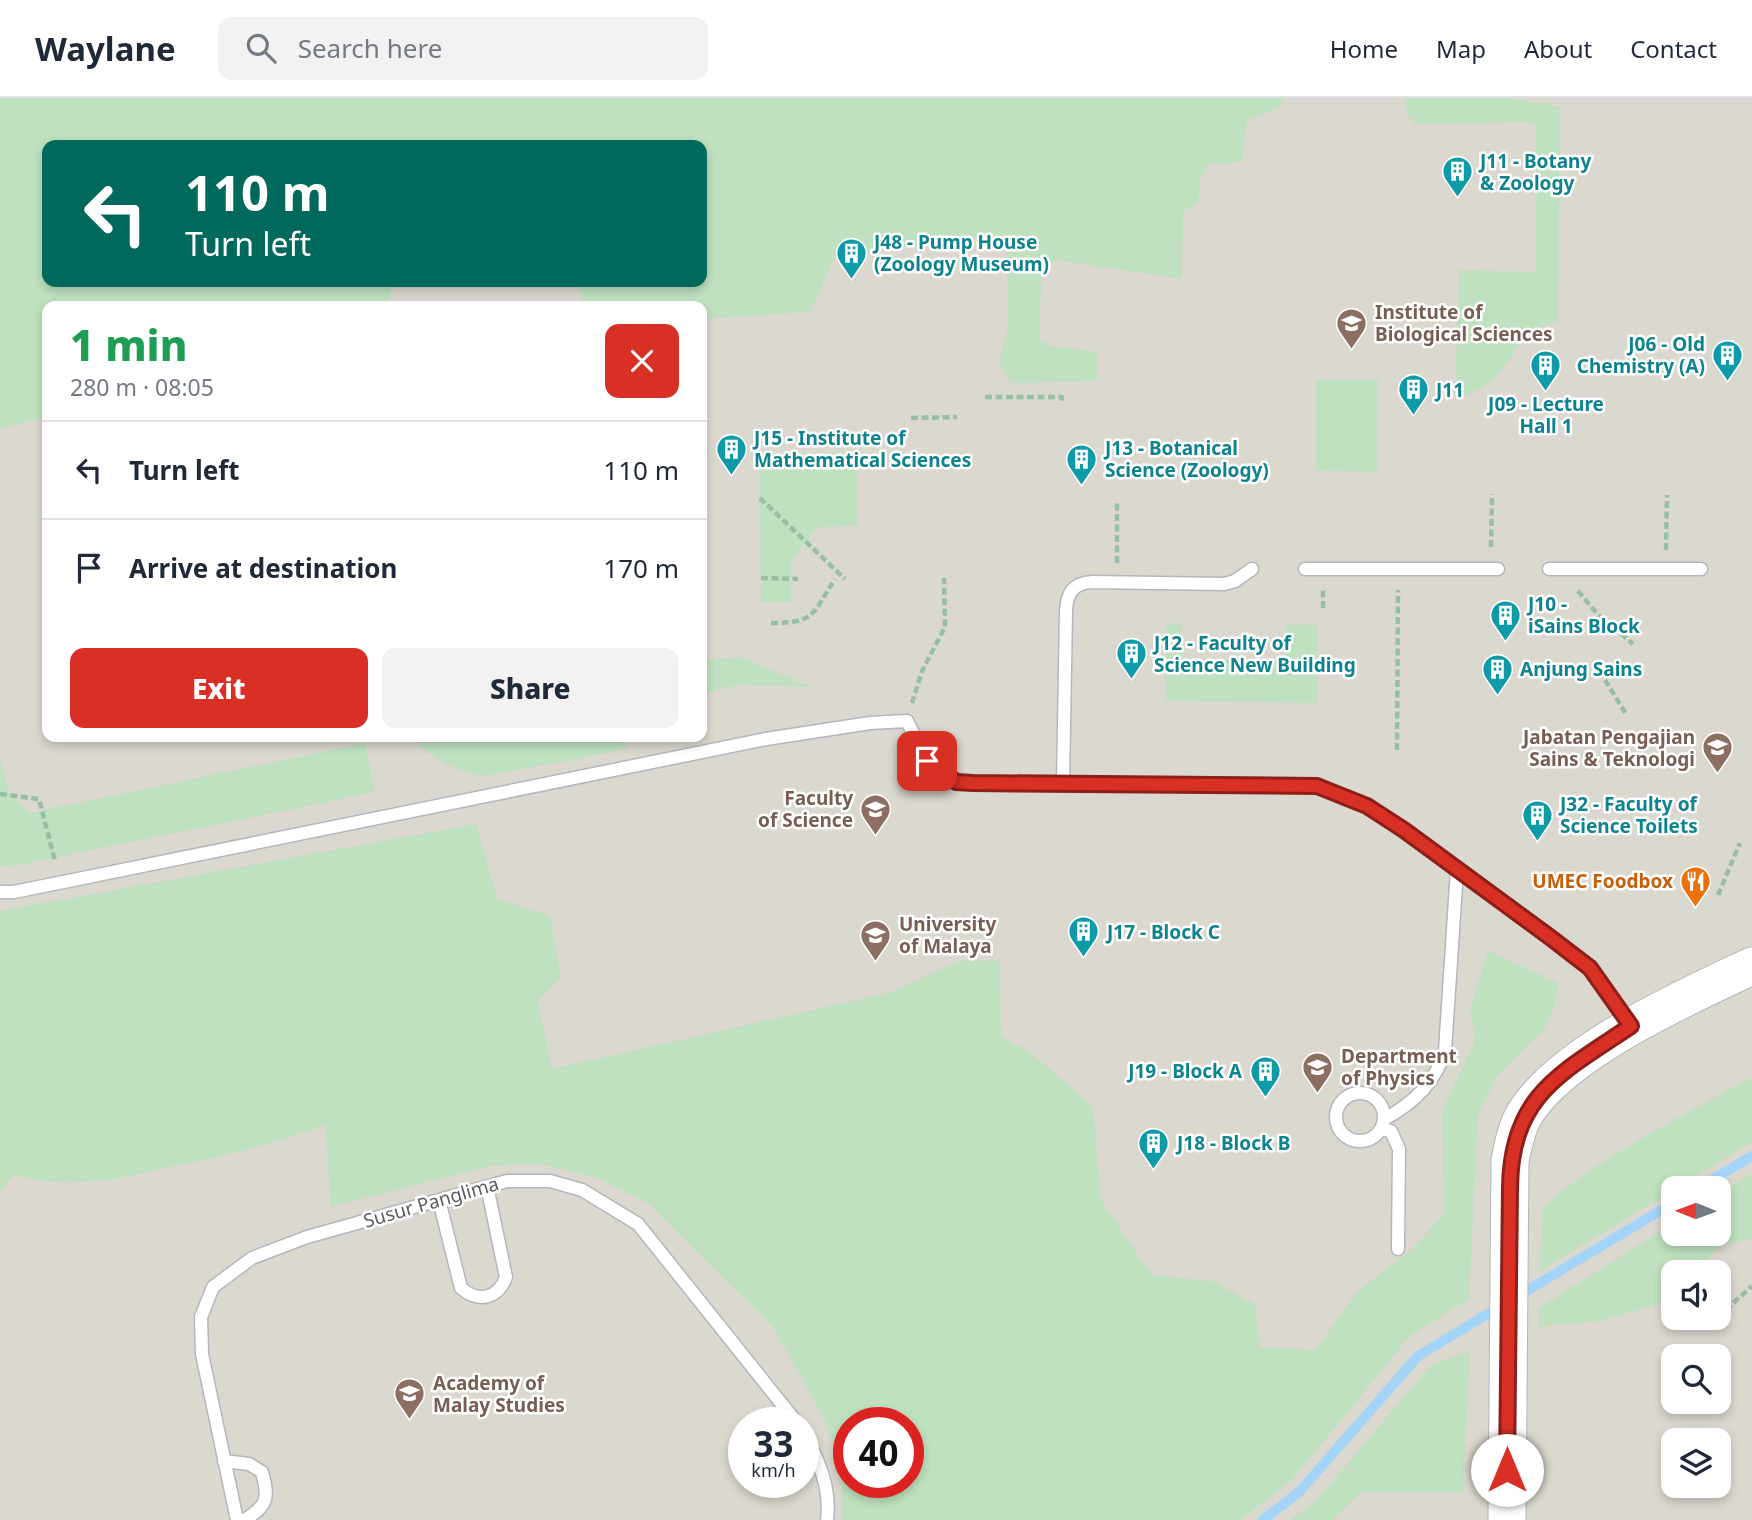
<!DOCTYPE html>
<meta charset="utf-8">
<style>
body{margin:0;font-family:"Noto Sans",sans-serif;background:#f2f2f3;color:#1f2937;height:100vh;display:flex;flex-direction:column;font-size:26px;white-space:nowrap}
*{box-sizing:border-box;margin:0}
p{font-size:23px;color:#747a83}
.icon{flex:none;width:38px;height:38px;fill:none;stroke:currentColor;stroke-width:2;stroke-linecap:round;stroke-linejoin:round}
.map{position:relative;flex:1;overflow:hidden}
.side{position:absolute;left:42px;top:203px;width:665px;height:441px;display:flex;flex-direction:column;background:#fff;border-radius:14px;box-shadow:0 4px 10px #0003}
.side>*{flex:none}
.hud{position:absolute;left:42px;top:42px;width:665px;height:147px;border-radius:14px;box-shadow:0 4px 10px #0003;background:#00695c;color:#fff;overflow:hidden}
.needle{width:46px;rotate:271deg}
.fabs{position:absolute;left:1661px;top:1078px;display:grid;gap:14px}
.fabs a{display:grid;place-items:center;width:70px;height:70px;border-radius:14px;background:#fff;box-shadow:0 4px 10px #0003;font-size:35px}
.speed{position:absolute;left:728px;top:1309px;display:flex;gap:14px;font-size:35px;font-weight:700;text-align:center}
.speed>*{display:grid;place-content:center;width:91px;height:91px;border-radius:50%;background:#fff;box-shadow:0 4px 10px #0003;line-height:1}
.speed small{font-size:18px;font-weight:400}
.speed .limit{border:10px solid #d22;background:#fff;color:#111}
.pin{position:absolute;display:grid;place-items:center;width:60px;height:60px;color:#fff;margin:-30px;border-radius:14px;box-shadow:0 4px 10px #0006}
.me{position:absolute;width:77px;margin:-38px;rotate:0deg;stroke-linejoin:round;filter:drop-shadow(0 0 5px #0008)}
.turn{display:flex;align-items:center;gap:24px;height:147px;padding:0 28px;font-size:32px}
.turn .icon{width:91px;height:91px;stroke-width:2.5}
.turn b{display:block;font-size:49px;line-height:60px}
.round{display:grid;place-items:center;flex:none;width:74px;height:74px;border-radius:14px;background:#f2f2f3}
.headline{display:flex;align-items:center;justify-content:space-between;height:119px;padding:0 28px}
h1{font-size:42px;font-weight:800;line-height:52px;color:#1e9e55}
.button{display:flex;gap:14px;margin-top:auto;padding:14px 28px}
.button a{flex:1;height:80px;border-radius:14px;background:#d93025;color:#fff;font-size:28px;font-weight:800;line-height:80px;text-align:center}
.button a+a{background:#f2f2f3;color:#1f2937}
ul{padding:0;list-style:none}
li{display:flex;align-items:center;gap:21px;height:98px;padding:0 28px;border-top:2px solid #e0e1e3}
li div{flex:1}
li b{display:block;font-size:26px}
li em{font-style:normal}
header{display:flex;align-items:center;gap:42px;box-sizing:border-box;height:98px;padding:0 35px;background:#fff;border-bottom:2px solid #e0e1e3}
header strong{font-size:33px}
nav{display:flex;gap:38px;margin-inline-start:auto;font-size:24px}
.search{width:490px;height:63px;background:#f2f2f3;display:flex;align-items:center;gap:18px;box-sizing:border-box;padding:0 24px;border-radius:14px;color:#747a83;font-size:26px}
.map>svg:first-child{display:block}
.education{fill:#dbd8cf;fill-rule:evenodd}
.green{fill:#bfe1bf;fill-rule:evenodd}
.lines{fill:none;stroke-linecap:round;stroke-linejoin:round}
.stream{stroke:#a4d5f8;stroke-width:10}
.lane-casing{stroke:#b3b7bb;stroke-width:15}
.secondary-casing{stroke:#b3b6ba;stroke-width:39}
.path{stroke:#97bfa3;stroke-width:4.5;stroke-dasharray:7 3.5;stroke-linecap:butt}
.lane{stroke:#fff;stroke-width:12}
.secondary{stroke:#fff;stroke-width:37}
.route-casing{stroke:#8d1f18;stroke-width:18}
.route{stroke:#d93025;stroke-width:12}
.labels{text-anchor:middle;stroke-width:5;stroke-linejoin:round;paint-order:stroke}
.culture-label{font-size:19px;font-weight:bold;fill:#0d838f;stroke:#fff;text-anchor:start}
.education-label{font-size:19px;font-weight:bold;fill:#785e54;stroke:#fff;text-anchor:start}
.food-label{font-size:19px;font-weight:bold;fill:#c56008;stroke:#fff;text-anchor:end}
.street-label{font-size:19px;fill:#595d61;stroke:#fff}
</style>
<header>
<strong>Waylane</strong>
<div class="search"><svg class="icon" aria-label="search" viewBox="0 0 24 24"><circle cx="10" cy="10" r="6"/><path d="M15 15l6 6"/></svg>Search here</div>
<nav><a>Home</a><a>Map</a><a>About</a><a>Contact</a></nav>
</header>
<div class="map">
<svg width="1752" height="1422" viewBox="0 0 1752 1422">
<rect width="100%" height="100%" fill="#ebe9e1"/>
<path class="education" d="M0 0H1752V1422H0ZM47 47H702V184H47ZM47 208H702V639H47ZM1673 1090H1718V1136H1673ZM1673 1174H1718V1220H1673ZM1673 1258H1718V1304H1673ZM744 1325H803V1384H744ZM849 1325H908V1384H849ZM1673 1342H1718V1388H1673Z"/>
<path class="green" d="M0 0H1284L1281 9 1247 22 1242 64 1208 66 1200 80 1198 106 1183 113 1182 181 1056 162 1042 168 1039 242 1051 248 1098 254 1097 283 1011 285 999 265 1008 230 1007 137 960 139 834 160 810 214 702 221V208H583L578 184H702V47H47V184H391L390 208H47V319L0 330Z
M1405 0H1506L1560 9 1558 223C1512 236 1525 246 1498 277 1487 289 1470 295 1455 303L1459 172 1536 174V28L1527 24 1416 26 1406 16Z
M1316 282H1378L1377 374 1316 372Z
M857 354 858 428 817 429 791 463V504H761L759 356Z
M1166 525 1182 526 1183 562H1286V527H1318V605L1165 603Z
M740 559 812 589 740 587 702 596V562Z
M411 639H624L628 651 485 678C457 674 430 660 411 639Z
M365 645 375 694 9 769 0 767V659L9 695 30 715Z
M476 726 497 800 550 818 561 880 538 903 552 971 888 895 960 863H1000L1001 939 1030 954 1093 1009 1101 1102 1151 1177 1213 1183 1255 1206 1260 1249 1315 1252 1357 1194 1413 1150 1444 1116 1442 1012 1475 943 1470 912 1488 853 1558 885 1555 906 1544 932 1497 978 1478 1017 1469 1201 1410 1238 1292 1382 1240 1422H841L842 1375 825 1322 773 1229 649 1106 594 1079 540 1066 490 1068 331 1109 325 1027C274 1046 232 1056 179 1067 122 1080 72 1093 14 1077L0 1093V813ZM849 1325H908V1384H849Z
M1752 979V1044L1540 1173 1542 1110C1597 1060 1686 1016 1752 979Z
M1752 1075V1141L1722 1146 1696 1174H1673V1198L1669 1202 1605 1222 1539 1229V1210L1673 1125V1136H1718L1719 1096Z
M1470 1252 1463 1394H1362L1332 1422H1290L1316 1403 1430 1268Z"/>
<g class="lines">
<path class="stream" d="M1698 1090 1752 1058
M1518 1198 1673 1105
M1263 1422 1300 1393 1418 1258 1499 1209"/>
<defs>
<path id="lane" d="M1305 471H1498
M1549 471H1701
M1063 685 1066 513C1067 495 1073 485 1092 484L1224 486 1235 483 1252 471
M0 794H14L766 641 870 625 907 623 927 663 956 684 1317 688 1367 708 1512 810 1590 870 1629 925
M1336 1019a24 24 0 1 1 48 0a24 24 0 1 1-48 0Z
M1384 1021C1413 1006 1435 985 1445 953L1457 772
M1381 1031 1391 1033 1399 1051 1398 1151
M439 1102 461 1190C478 1205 498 1201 506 1179L487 1088
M803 1334C819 1362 831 1390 827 1422
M224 1363 249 1366 262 1374C269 1400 268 1408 244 1422
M237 1422 202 1256 201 1219 213 1189 252 1160 307 1139 507 1083H550L582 1092 638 1126 797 1325"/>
<path id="secondary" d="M1507 1422 1510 1063C1513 1048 1516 1031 1524 1017 1562 954 1686 899 1752 868"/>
</defs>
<use href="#lane" class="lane-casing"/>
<use href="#secondary" class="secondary-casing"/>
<path class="path" d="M985 299H1062L1061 306
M911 320 957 319
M760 400 845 481
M1491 449 1492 396
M1666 452 1667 397
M1117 465V403
M761 480 798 481
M1578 493 1600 519
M1323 510V490
M1605 522 1633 546
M771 525C816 525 812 516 835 481
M1605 582 1626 616
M912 605 922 573 945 529 944 480
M1397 652 1398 492
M0 696 39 701 55 763
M1718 797 1740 745
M1718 1219 1752 1188"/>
<use href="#lane" class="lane"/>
<use href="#secondary" class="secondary"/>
</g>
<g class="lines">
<defs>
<path id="route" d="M927 663 956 684 973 685 1317 688 1367 708 1404 732 1551 840 1590 870 1631 928C1561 975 1511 997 1510 1090L1507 1372"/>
</defs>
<use href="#route" class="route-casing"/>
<use href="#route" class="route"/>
</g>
<defs>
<symbol id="building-pin" viewBox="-11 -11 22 30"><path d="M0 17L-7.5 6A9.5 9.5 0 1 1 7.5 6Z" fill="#0f9aa8" stroke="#fff"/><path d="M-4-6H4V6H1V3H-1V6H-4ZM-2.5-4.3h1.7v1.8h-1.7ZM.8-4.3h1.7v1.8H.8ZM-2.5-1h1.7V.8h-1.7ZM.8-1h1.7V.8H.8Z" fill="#fff"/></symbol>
<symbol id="university-pin" viewBox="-11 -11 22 30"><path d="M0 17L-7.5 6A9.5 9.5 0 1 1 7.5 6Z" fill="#8d6e63" stroke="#fff"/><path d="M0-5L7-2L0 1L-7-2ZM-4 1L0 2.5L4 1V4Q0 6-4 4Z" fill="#fff"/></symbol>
<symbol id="restaurant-pin" viewBox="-11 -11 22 30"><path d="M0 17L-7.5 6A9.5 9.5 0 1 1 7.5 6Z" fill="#e8710a" stroke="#fff"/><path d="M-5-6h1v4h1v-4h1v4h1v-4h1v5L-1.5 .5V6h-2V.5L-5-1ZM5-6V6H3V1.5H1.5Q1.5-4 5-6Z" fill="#fff"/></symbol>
</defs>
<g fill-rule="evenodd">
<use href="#building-pin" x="1440" y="56" width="35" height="47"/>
<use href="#building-pin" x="834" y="138" width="35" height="47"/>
<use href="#university-pin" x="1334" y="208" width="35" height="47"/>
<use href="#building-pin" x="1710" y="240" width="35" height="47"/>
<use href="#building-pin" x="1528" y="250" width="35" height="47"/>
<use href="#building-pin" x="1396" y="274" width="35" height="47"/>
<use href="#building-pin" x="714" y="334" width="35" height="47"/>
<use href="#building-pin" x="1064" y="344" width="35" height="47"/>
<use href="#building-pin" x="1488" y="500" width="35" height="47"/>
<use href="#building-pin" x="1114" y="538" width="35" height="47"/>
<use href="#building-pin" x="1480" y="554" width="35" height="47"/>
<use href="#university-pin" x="1700" y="632" width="35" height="47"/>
<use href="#university-pin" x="858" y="694" width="35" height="47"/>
<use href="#building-pin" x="1520" y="700" width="35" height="47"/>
<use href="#restaurant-pin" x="1678" y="766" width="35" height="47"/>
<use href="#building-pin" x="1066" y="816" width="35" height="47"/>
<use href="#university-pin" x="858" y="820" width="35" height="47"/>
<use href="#university-pin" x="1300" y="952" width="35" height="47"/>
<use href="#building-pin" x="1248" y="956" width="35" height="47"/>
<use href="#building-pin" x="1136" y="1028" width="35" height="47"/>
<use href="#university-pin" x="392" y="1278" width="35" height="47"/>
</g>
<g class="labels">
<g class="culture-label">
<text x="1480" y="70">J11 - Botany<tspan x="1480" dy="22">&amp; Zoology</tspan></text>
<text x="874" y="151">J48 - Pump House<tspan x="874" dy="22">(Zoology Museum)</tspan></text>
<text x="1705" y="253" text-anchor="end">J06 - Old<tspan x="1705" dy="22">Chemistry (A)</tspan></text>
<text x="1436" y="299">J11</text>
<text x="1546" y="313" text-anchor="middle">J09 - Lecture<tspan x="1546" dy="22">Hall 1</tspan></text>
<text x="754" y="347">J15 - Institute of<tspan x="754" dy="22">Mathematical Sciences</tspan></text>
<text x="1105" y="357">J13 - Botanical<tspan x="1105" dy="22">Science (Zoology)</tspan></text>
<text x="1528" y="513">J10 -<tspan x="1528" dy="22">iSains Block</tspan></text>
<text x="1154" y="552">J12 - Faculty of<tspan x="1154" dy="22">Science New Building</tspan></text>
<text x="1520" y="578">Anjung Sains</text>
<text x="1560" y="713">J32 - Faculty of<tspan x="1560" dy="22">Science Toilets</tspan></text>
<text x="1107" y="841">J17 - Block C</text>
<text x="1242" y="980" text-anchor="end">J19 - Block A</text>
<text x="1177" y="1052">J18 - Block B</text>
</g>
<g class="education-label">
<text x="1375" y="221">Institute of<tspan x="1375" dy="22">Biological Sciences</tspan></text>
<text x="1695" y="646" text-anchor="end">Jabatan Pengajian<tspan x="1695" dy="22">Sains &amp; Teknologi</tspan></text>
<text x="853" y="707" text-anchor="end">Faculty<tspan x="853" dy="22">of Science</tspan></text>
<text x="899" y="833">University<tspan x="899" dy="22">of Malaya</tspan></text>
<text x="1341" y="965">Department<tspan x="1341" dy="22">of Physics</tspan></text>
<text x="433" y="1292">Academy of<tspan x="433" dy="22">Malay Studies</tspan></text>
</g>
<g class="food-label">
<text x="1673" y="790">UMEC Foodbox</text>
</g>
<g class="street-label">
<text transform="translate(431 1104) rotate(-16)" y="7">Susur Panglima</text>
</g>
</g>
</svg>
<div class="fabs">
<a><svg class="needle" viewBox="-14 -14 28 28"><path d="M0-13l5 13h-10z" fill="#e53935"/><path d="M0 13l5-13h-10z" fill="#747a83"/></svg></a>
<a><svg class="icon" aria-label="sound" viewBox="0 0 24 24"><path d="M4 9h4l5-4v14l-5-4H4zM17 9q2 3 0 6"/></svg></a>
<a><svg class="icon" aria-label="search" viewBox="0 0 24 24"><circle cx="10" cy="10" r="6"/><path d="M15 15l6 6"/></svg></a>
<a><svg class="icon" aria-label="layers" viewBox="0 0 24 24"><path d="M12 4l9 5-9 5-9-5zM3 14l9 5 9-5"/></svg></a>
</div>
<div class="speed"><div>33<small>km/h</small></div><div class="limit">40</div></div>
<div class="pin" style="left:927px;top:663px;background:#d93025"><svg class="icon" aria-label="arrive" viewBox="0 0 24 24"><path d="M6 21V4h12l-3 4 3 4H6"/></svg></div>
<svg class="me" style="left:1507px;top:1372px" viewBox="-20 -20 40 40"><circle r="19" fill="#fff"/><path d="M0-13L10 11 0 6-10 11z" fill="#d93025"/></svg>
<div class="hud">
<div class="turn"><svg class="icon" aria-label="left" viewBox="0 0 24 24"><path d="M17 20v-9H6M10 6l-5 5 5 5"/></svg><div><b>110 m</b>Turn left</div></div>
</div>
<section class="side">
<div class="headline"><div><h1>1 min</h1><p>280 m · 08:05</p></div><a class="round" style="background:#d93025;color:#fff"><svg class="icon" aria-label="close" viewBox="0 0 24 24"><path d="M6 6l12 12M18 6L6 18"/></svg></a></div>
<ul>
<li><svg class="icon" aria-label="left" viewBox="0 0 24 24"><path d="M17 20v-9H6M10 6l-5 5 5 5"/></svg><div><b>Turn left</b></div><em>110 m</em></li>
<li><svg class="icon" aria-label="arrive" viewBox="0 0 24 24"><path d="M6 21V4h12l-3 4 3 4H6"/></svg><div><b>Arrive at destination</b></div><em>170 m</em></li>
</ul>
<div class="button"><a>Exit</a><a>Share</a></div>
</section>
</div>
